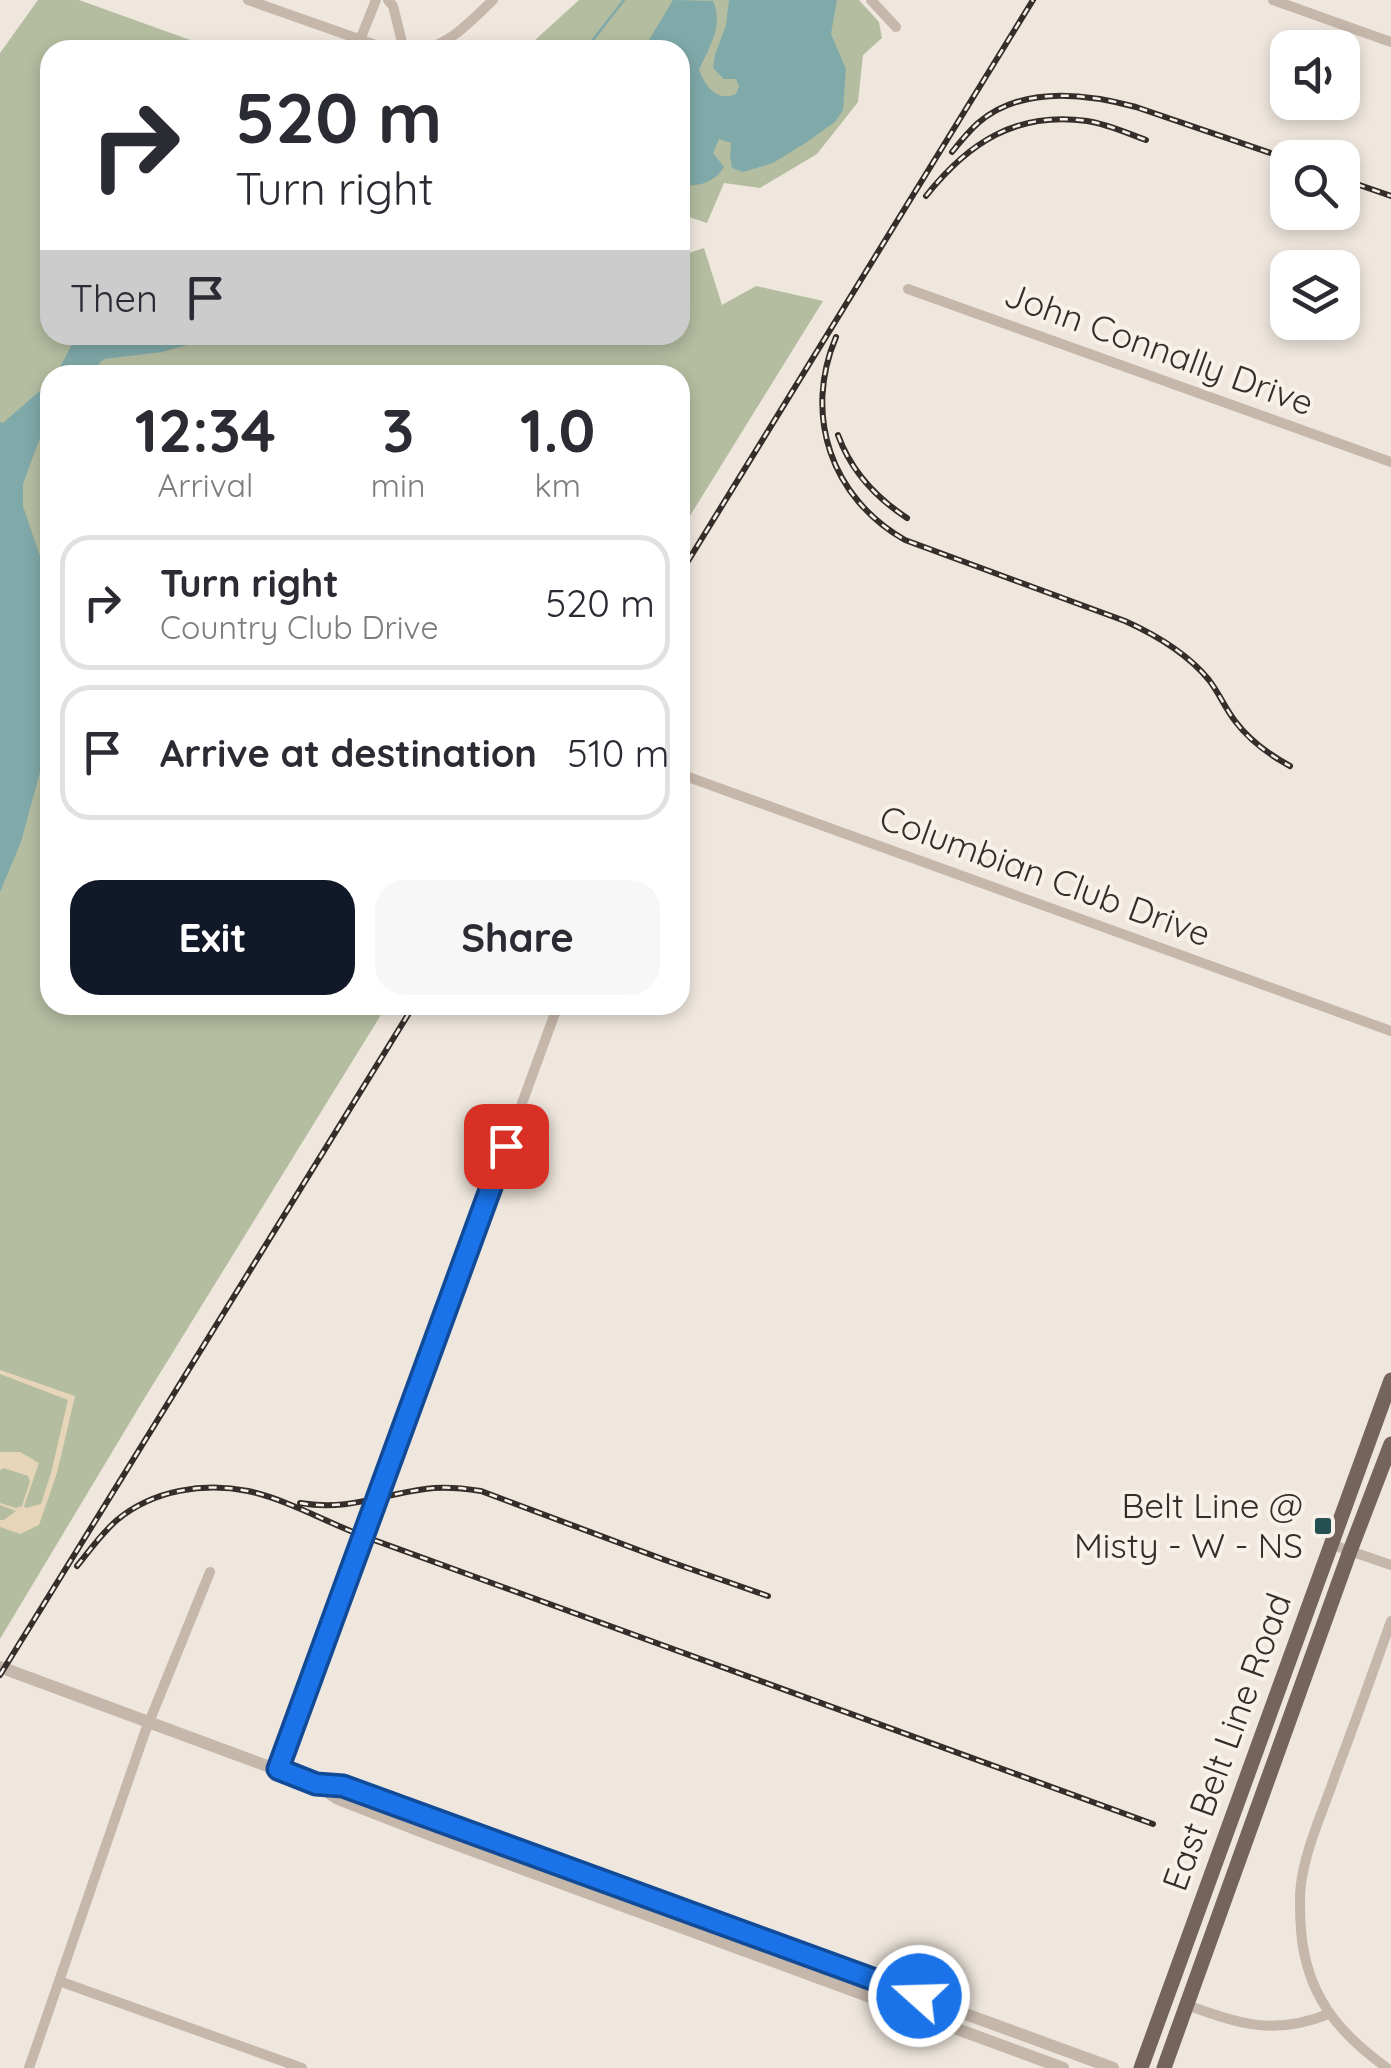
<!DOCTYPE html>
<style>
body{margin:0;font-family:Quicksand,sans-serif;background:#f7f7f7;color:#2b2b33;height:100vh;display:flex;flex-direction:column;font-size:38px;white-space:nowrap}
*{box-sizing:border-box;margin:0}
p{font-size:32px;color:#7c7c81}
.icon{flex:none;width:55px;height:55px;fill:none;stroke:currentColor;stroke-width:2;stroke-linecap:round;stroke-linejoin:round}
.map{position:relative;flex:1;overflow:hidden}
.sheet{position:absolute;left:40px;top:365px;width:650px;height:650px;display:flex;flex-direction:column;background:#fff;border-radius:30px;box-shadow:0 5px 15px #0003}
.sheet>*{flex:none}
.banner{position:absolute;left:40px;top:40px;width:650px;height:305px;border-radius:30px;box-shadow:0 5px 15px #0003;background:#fff;color:#2b2b33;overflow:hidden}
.buttons{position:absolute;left:1270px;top:30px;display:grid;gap:20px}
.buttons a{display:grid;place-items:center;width:90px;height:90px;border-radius:20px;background:#fff;box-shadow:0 5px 15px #0003;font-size:50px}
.pin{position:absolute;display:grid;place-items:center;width:85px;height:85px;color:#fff;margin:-42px;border-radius:20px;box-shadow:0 5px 15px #0006}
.me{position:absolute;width:110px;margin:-55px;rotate:290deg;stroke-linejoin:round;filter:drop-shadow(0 0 8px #0008)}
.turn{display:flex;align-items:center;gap:35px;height:210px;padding:0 30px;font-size:45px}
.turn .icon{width:130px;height:130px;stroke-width:2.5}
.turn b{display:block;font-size:70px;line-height:85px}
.then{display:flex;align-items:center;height:95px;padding:0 30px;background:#0003;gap:20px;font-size:38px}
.eta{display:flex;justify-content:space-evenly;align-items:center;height:170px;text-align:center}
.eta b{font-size:60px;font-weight:700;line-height:70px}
.button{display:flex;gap:20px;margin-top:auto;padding:20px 30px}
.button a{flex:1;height:115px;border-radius:30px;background:#111827;color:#fff;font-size:40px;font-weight:700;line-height:115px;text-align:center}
.button a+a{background:#f7f7f7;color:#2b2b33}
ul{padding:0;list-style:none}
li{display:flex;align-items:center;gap:30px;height:135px;margin:0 20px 15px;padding:0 10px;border:5px solid #e1e1e2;border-radius:30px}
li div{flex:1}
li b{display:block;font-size:38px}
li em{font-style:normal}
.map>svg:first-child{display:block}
.green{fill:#b4bda0}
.sand{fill:#e7d5b9}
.water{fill:#80a9a9}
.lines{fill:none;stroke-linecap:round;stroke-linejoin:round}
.stream{stroke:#80a9a9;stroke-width:2.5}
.minor{stroke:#c6b7ab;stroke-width:10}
.tertiary{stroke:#c6b7ab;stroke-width:12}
.primary{stroke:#75645c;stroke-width:15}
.rail-casing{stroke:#352d2a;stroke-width:6}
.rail{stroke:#f8f1ea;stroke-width:2.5;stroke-dasharray:8;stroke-linecap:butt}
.route-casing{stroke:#114b97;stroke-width:25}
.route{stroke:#1a73e8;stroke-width:18}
.poi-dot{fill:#245051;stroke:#f8f1ea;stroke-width:4}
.labels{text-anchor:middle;stroke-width:8;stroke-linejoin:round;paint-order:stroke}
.street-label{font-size:35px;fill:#352d2a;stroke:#f8f1ea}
.poi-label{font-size:35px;fill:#352d2a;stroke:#f8f1ea;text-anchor:end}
</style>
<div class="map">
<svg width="1391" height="2068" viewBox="0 0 1391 2068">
<rect width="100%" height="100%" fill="#efe7de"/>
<path class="green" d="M38 0H79L218 50H50V335H680V256L704 248 722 305 756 286 823 301 680 532V375H50V1005H387L141 1404 0 1639V53Z
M579 0H859L879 22 882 38 863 55 858 102 817 154 760 188 724 183 707 223 680 214V50H524Z"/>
<path class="sand" d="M0 1370 75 1396 57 1473 39 1525 20 1534 0 1527V1520H4L16 1511 0 1505V1503L16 1508 22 1506 30 1481 28 1476 4 1468 0 1470V1452H20L39 1463 24 1506 26 1508 41 1504 51 1473 68 1400 0 1374Z"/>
<path class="water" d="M673 0 713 1C724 26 709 47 699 70 706 87 717 102 736 94L739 86 736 79H724L713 68 715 55 726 25 729 0H837L831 34 846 69 843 110 835 122 807 142 773 163 743 172 732 168 730 155 731 143 719 139 713 153 724 167C715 183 697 187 680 185V50H643Z
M87 335H202L191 344 162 352 104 359 87 375H56L71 346Z
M50 382V419L45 424 23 484V506L50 586V750L44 757 21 842 0 892V422L3 423Z"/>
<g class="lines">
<path class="stream" d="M585 50 624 0"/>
<path class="minor" d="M248 0 390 50
M388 0 393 6 404 50
M871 0 896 27
M1273 0 1391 42
M360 40 376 0
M421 50C451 44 472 20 493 0
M908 289 1391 462
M680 774 1391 1031
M1330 1544 1391 1565
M278 1769 558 1005
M59 1981 302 2068
M1187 2005C1240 2024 1273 2036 1329 2014
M29 2068 145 1732 210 1572
M1387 2068C1337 2032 1306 1994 1301 1930 1300 1914 1299 1899 1301 1884 1306 1846 1324 1809 1336 1773 1355 1723 1373 1672 1391 1621"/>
<path class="tertiary" d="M0 1667 316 1784 338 1799 433 1836 1063 2068
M318 1784 343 1786 1113 2068"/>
<path class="primary" d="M1141 2068 1391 1380
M1164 2068 1350 1551 1391 1444"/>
<defs>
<path id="rail" d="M952 152C960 142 968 132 978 123 1021 86 1085 93 1136 107L1288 159
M1342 179 1391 196
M926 196C968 143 1016 111 1087 121 1107 124 1127 133 1146 140
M836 337C803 415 831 498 905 540L1125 621C1156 635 1187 653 1209 680 1219 693 1225 708 1235 721 1250 741 1268 754 1290 766
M838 435C851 471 875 497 907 518
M680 574 1033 0
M300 1503C348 1511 380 1495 425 1489 444 1486 462 1488 481 1491L665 1560 768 1596
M77 1566C90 1550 102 1533 117 1520 153 1490 204 1482 248 1491 286 1499 326 1522 363 1536L1153 1824
M0 1675 414 1005"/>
</defs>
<use href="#rail" class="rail-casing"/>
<use href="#rail" class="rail"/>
</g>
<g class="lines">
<defs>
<path id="route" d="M506 1146 278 1769 316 1784 343 1786 919 1996"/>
</defs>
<use href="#route" class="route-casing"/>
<use href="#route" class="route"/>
</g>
<rect class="poi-dot" x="1313" y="1516" width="20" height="20" rx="5"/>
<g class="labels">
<g class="street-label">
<text transform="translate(1159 349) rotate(20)" y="12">John Connally Drive</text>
<text transform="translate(1045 876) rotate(20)" y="12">Columbian Club Drive</text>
<text transform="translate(1227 1742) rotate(-70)" y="12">East Belt Line Road</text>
</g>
<g class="poi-label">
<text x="1303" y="1518">Belt Line @<tspan x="1303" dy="40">Misty - W - NS</tspan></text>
</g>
</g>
</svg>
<div class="buttons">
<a><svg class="icon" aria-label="sound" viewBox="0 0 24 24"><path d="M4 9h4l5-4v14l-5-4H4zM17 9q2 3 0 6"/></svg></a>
<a><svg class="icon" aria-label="search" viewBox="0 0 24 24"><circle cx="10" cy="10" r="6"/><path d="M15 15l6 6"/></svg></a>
<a><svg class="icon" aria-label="layers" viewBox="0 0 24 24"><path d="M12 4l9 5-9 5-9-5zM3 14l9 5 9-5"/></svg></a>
</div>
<div class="pin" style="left:506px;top:1146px;background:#d93025"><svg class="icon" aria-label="arrive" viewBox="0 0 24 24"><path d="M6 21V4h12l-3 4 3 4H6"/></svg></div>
<svg class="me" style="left:919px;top:1996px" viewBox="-20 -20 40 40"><circle r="17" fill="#1a73e8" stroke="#fff" stroke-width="3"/><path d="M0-11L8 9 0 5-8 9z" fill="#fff"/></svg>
<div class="banner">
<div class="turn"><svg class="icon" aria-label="right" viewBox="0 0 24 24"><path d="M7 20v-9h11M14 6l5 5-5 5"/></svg><div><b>520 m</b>Turn right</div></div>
<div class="then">Then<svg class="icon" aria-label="arrive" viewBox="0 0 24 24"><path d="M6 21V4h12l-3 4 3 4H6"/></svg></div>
</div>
<section class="sheet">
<div class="eta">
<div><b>12:34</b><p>Arrival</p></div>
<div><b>3</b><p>min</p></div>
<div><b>1.0</b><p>km</p></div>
</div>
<ul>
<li><svg class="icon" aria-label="right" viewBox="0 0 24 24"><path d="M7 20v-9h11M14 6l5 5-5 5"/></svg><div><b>Turn right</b><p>Country Club Drive</p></div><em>520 m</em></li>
<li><svg class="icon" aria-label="arrive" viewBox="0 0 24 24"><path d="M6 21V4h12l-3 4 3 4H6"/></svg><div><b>Arrive at destination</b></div><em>510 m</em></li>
</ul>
<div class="button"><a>Exit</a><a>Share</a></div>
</section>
</div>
